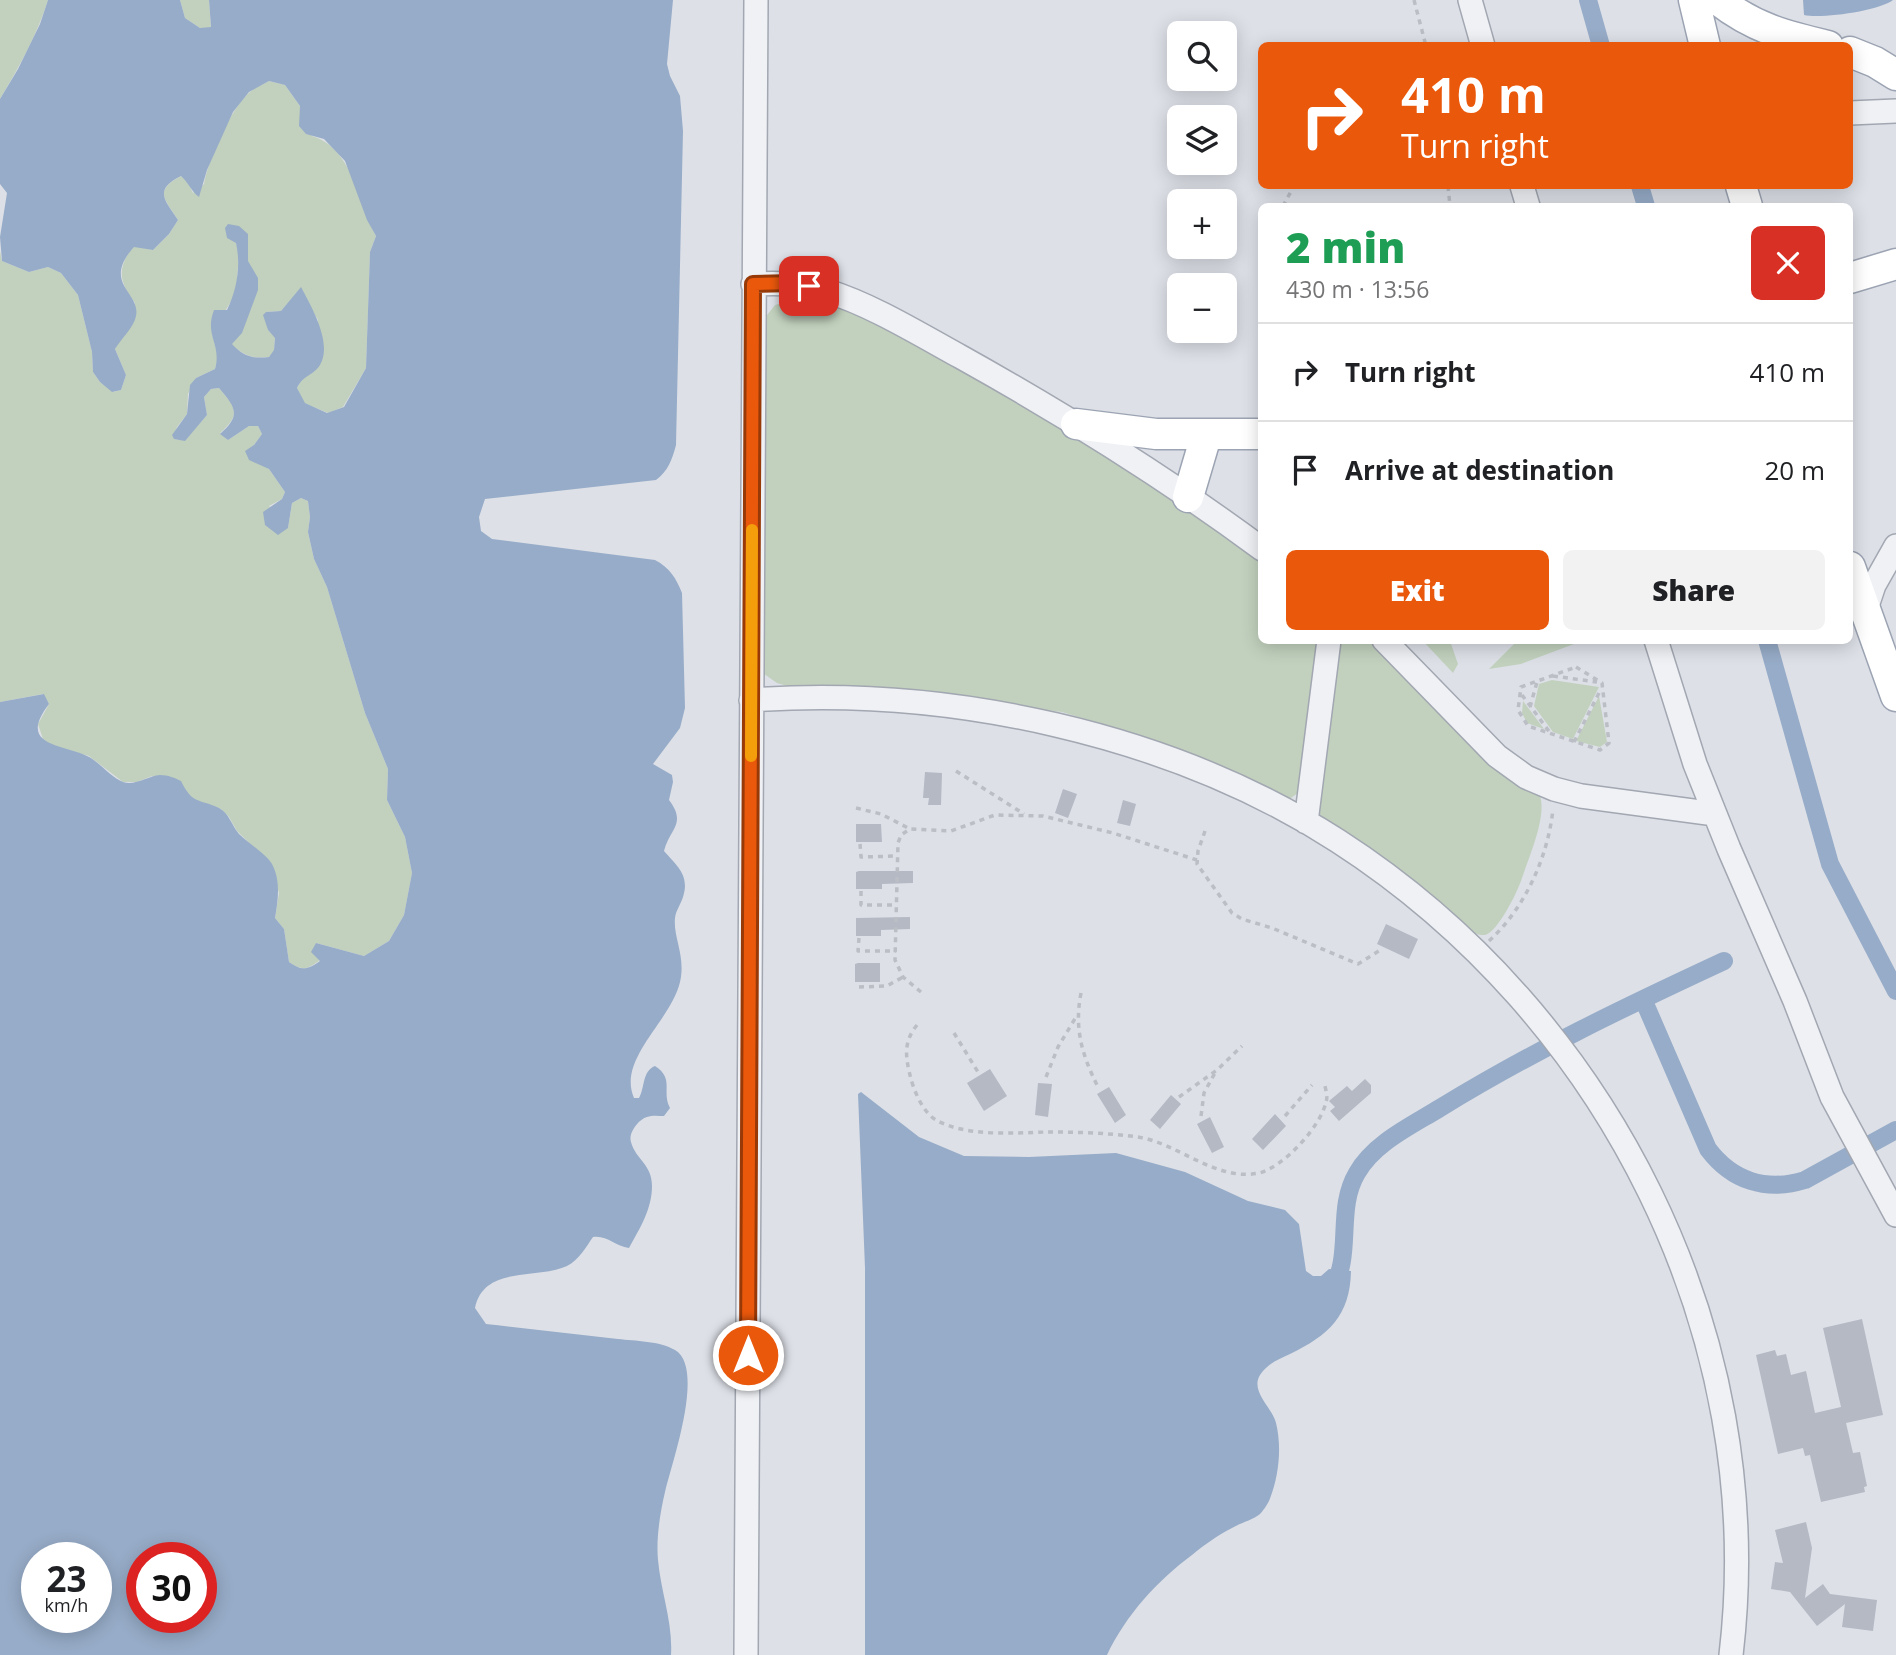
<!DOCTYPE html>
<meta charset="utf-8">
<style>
body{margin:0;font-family:"Open Sans",sans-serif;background:#f2f2f2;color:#202124;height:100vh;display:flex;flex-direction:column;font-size:26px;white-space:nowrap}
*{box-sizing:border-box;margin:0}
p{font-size:23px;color:#757577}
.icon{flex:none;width:38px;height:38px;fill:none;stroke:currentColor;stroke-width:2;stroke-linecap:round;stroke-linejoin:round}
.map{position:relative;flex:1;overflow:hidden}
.panel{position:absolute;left:1258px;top:203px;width:595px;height:441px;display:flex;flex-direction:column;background:#fff;border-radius:10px;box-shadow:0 4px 18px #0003}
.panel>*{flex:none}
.banner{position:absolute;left:1258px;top:42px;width:595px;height:147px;border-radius:10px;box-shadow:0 4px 18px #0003;background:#ea580c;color:#fff;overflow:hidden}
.tools{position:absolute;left:1167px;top:21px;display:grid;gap:14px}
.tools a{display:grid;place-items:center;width:70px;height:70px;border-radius:10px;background:#fff;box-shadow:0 4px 18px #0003;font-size:35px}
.speed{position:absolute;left:21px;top:1542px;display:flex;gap:14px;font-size:35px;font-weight:700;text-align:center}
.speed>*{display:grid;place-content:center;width:91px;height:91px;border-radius:50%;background:#fff;box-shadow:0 4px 18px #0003;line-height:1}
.speed small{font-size:18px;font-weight:400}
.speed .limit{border:10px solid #d22;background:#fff;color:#111}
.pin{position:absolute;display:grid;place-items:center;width:60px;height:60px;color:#fff;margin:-30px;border-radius:14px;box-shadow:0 4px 10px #0006}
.me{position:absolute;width:77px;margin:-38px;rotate:0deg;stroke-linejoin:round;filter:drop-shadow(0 0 5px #0008)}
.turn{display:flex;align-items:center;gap:24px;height:147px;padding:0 28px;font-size:32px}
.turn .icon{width:91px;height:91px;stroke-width:2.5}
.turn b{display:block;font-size:49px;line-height:60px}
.round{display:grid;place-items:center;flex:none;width:74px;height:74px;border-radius:10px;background:#f2f2f2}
.headline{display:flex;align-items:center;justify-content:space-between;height:119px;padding:0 28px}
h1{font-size:42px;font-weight:800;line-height:52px;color:#1e9e55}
.cta{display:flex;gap:14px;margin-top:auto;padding:14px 28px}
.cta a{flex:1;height:80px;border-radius:10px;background:#ea580c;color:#fff;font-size:28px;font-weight:800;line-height:80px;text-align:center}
.cta a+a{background:#f2f2f2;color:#202124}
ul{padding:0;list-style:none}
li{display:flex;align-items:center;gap:21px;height:98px;padding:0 28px;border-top:2px solid #e0e0e0}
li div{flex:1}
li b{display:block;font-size:26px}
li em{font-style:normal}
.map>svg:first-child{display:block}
.green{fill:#c2d1be}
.water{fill:#97acc8;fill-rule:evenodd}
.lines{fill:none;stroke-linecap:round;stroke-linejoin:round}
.canal{stroke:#97acc8;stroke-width:18}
.building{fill:#b4b9c4}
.minor-casing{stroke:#a2a7b1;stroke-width:26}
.major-casing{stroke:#9ca4b3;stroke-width:33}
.path{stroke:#bbbec5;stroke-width:3.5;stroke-dasharray:5 5;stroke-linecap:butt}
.minor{stroke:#eff1f5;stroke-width:23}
.major{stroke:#fff;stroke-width:30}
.route-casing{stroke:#983908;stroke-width:18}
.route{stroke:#ea580c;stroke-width:12}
.slow{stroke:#f59e0b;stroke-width:12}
</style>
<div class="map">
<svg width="1896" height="1655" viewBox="0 0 1896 1655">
<rect width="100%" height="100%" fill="#dde0e7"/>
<path class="green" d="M0 0H48C37 35 19 67 0 99Z
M180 0H209L211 28H200L185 18Z
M269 81 285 85 300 106 312 136C353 148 359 204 376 236L370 252 366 368 343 407 328 413 304 403 297 388 303 377 315 371 318 320 310 306 287 304 281 311 266 312 268 330 275 337 274 351 269 357C252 359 243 355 231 344L248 261 247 248 236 243 239 253 236 293 212 333 218 357 215 369 196 378 188 394 187 414 177 427 174 439 185 440 207 415 204 397 211 389 219 388C235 407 242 414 220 433L228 440 249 426H258L262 434 254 445 260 463 269 469 285 492 282 499 269 506 288 528 292 503 301 498 308 501 310 517 308 532 314 559 327 587 365 713 388 769 387 800 405 837 412 873 404 915 389 941 364 956 316 943 320 960C307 970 302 971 289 962L284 929 275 918 279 893 271 864 237 831 229 817 221 809 204 805 152 776 137 782H123L89 756 50 745 43 739 38 724 49 704 43 694 0 702V251L2 261 29 272 48 267 61 273 78 295 92 352 93 372 100 382 113 392 121 390 126 375 115 349 135 303C119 282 116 268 134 246L153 250 169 234 178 220C165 199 153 191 181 176L188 182 193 193 204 184C208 161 231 107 250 92 255 87 263 85 269 81Z
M801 298H817L839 303 919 342 1104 451 1262 560V640L1316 641 1304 786 1298 793 1288 800 1228 770 1150 739 1062 712 955 698 794 688 777 683 760 671 763 320 775 305Z
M1337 640 1371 641 1540 796C1547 816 1529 857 1522 878 1518 891 1498 932 1485 935 1472 936 1456 923 1447 915 1438 907 1430 896 1421 888 1390 861 1353 841 1320 818L1315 809Z
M1423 641H1450L1458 664 1453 673Z
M1522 641V640L1582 641 1521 664 1489 669 1515 643Z
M1552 680 1599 687 1573 739 1553 732 1534 706 1539 684Z
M1599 696 1607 742 1600 747 1576 741Z
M1523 701 1544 729 1527 723 1522 713Z"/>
<path class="water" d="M48 0H180L185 18 200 28 211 27 209 0H673L667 64 670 76 680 96 683 131 676 445C672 460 668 471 656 480L485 499 479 517 481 531 492 539 655 560C670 568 676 578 682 593L685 708 680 728 653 764 672 775 673 782 669 800C687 824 670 828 664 851 677 866 690 875 683 897 681 904 676 910 675 918 673 938 686 956 680 982 671 1021 617 1059 634 1098H639C645 1088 642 1071 655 1066 675 1079 661 1091 670 1108L664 1116C659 1116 652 1115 647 1117 639 1119 628 1133 631 1142 636 1160 652 1164 652 1186 652 1209 640 1228 629 1248 615 1246 607 1235 593 1237 586 1247 579 1260 567 1266 536 1280 484 1265 475 1308L486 1324C530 1329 574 1334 618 1339 635 1341 660 1341 675 1350 706 1368 671 1465 665 1492 660 1513 656 1539 658 1560 661 1593 673 1622 671 1655H0V702L44 694 49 704C17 746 61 744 87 756 100 762 110 777 123 782 135 786 148 776 160 775 168 775 175 778 181 781 193 805 198 798 219 808 229 813 232 826 239 834 249 844 265 853 272 864 281 881 278 900 275 918L284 929 289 962C302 971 307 970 320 961L311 952 316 943 364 956 389 941 404 915 412 873 405 837 387 800 388 769 365 713 327 587 314 559 308 532 310 517 308 501 301 498 292 503 288 528 278 535 265 525 263 512 282 499 285 492 269 469 249 460 245 451 254 445 262 434 258 426H249L228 440 220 434C242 415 235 407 219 388L211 389 204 397 207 415 185 441 174 439 172 435 187 414 190 385 196 378 215 369C222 344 204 336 214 310H227C237 290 241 265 236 243L227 238 225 228 228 224 239 226 248 234V261L258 278V290L242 333 232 344C243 356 252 359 269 357L274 350 275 338 268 330 263 315 266 312 281 311 301 287C311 306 333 343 320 365 313 376 304 374 297 388L305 403 327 413 344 407 366 368 370 252 376 236 367 220 345 161 324 139 306 134 299 126 300 106 285 85 269 81 249 92 233 112 207 170 199 197C191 191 189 183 181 176 153 190 165 200 178 220L169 234 153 250 134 247C101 284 141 292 136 316 134 327 121 339 115 349L126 375 121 390 112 392 100 382 93 372 92 352 78 295 61 273 48 267 29 272 2 261 0 237 7 193 0 184V99L18 69 40 24ZM37 1558H96V1617H37ZM142 1558H201V1617H142Z
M1803 0H1893C1879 11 1821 19 1804 15Z
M861 1092 919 1137 964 1156 1029 1157 1116 1153 1185 1172 1248 1201 1285 1210 1299 1224 1306 1271 1313 1276H1321L1329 1269 1351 1271C1350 1316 1329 1335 1290 1354 1278 1360 1268 1363 1260 1375 1250 1392 1272 1407 1276 1423 1282 1447 1279 1477 1269 1501 1267 1505 1263 1511 1260 1514 1253 1520 1240 1523 1232 1528 1218 1535 1204 1545 1192 1555 1157 1581 1126 1615 1107 1655H865V1268L858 1094Z"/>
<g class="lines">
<path class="canal" d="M1588 0 1601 46
M1640 186 1646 206
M1767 640 1830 864 1896 991
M1643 999 1708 1149C1732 1181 1766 1192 1805 1180L1896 1130
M1331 1291C1354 1255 1335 1210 1357 1173 1374 1143 1411 1126 1440 1108 1533 1051 1625 1007 1724 961"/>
</g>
<path class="building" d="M925 772 942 773 941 805H928L929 798H923Z
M1063 789 1077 794 1068 818 1055 813Z
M1123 800 1136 804 1130 826 1117 823Z
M856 824H881L882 842H856Z
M859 871H913V883L882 884V889H856V872Z
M910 917V929L881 930V936H856V918Z
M1386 924 1418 939 1409 959 1377 944Z
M858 963H880V982H855V964Z
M990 1069 1007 1096 984 1111 967 1083Z
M1365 1079 1371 1085V1093L1339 1121 1330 1111 1335 1107 1329 1101 1347 1086 1352 1091Z
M1038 1083 1052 1084 1048 1117 1035 1115Z
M1109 1087 1126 1115 1115 1123 1097 1094Z
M1171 1095 1181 1104 1160 1129 1150 1120Z
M1275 1114 1286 1126 1263 1150 1252 1139Z
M1210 1117 1224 1147 1212 1153 1197 1124Z
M1862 1319 1883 1415 1846 1423 1853 1453 1860 1452 1867 1486 1864 1487 1865 1492 1821 1502 1810 1455 1805 1456 1803 1448 1778 1454 1756 1355 1775 1350 1777 1356 1786 1354 1791 1375 1806 1371 1815 1413 1841 1407 1823 1328Z
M1806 1522 1812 1548 1805 1598 1823 1584 1830 1594 1877 1600 1873 1631 1842 1627 1845 1604 1817 1626 1790 1592 1771 1589 1775 1562 1783 1563 1775 1530Z"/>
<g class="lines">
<defs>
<path id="minor" d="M1470 0 1483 46
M1850 113 1896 111
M1522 186 1528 206
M753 284C779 283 803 283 827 291 872 305 919 334 961 357 1065 415 1166 478 1262 549
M1865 612 1874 585 1896 546
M1384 640 1497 756 1526 777 1554 789 1581 796 1715 814
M1656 640 1695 764 1729 849 1795 1001 1832 1097 1896 1215
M751 700C948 686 1170 733 1338 841 1608 1015 1769 1334 1731 1655
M1306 822 1329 640
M746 1655 756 0"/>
<path id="major" d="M1694 0 1705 46
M1718 0C1754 28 1785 36 1828 46
M1850 52 1875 62 1896 75
M1741 186 1747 206
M1850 278 1896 264
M1076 424 1156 434H1262
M1188 497 1206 436
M1850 567 1896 696"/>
</defs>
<use href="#minor" class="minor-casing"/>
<use href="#major" class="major-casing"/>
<path class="path" d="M1414 0 1426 46
M1448 186 1450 206
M1283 206 1294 186
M1576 667 1602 683 1609 743 1600 750 1528 726 1518 710 1521 687Z
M1553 676 1597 682
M1522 695 1551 734
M1530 707 1537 682
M1574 742 1601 689
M956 771 1024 814
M856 808 881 814 910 829
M1205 831 1198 851 1197 864 1232 913 1242 919 1272 928 1358 964 1382 949
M860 844 861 857 897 856
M861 891V905H897
M859 938 858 951H896
M1489 941C1525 908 1548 857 1553 809
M859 987 887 986 903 977
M921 992 903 977 895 960 898 843 901 835 910 829 951 831 995 815 1043 816 1113 833 1197 860
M1081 993C1074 1029 1082 1055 1098 1087
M917 1025C904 1041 905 1055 910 1075 913 1089 923 1113 936 1120 966 1137 1014 1133 1047 1132 1077 1132 1108 1133 1138 1137 1178 1143 1216 1182 1259 1173 1284 1167 1321 1126 1326 1102 1328 1097 1326 1091 1325 1086
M954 1033 978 1072
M1046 1077 1058 1047 1076 1017
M1179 1097 1217 1070 1242 1046
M1201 1116 1204 1093 1216 1071
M1285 1116 1312 1085"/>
<use href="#minor" class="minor"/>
<use href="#major" class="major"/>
</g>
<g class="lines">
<defs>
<path id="route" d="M748 1355 753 284 793 283 809 286"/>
</defs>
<use href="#route" class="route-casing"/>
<use href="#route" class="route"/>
<path class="slow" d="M751 756 752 530"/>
</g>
</svg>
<div class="tools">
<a><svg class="icon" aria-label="search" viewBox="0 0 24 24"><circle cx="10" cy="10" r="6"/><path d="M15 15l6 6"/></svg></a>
<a><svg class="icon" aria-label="layers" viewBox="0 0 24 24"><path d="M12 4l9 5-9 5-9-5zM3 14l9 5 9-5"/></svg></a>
<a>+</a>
<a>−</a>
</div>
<div class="speed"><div>23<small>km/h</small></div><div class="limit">30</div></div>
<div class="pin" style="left:809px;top:286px;background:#d93025"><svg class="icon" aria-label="arrive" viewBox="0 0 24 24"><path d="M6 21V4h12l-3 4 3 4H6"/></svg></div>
<svg class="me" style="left:748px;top:1355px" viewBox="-20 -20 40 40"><circle r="17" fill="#ea580c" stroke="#fff" stroke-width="3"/><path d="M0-11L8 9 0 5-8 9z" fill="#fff"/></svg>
<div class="banner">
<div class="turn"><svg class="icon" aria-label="right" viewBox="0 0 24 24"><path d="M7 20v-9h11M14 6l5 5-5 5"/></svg><div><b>410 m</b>Turn right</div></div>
</div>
<section class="panel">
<div class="headline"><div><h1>2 min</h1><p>430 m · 13:56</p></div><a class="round" style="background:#d93025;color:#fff"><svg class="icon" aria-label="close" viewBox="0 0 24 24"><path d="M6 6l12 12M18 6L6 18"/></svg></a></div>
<ul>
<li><svg class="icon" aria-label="right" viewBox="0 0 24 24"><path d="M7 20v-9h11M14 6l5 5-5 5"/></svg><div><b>Turn right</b></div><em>410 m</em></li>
<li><svg class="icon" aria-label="arrive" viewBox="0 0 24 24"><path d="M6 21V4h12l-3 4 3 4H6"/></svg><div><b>Arrive at destination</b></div><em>20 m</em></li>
</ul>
<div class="cta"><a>Exit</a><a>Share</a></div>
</section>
</div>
